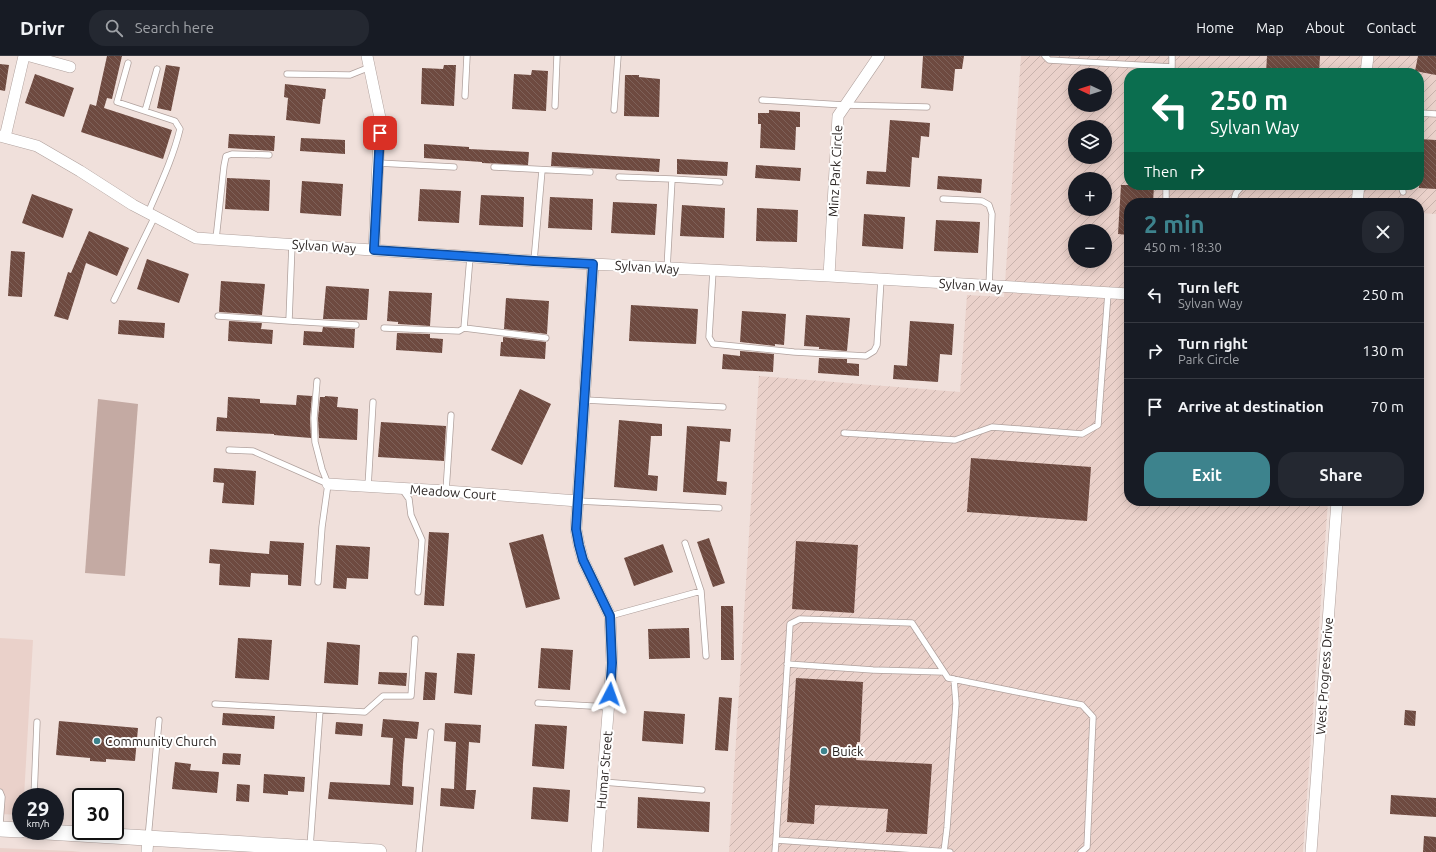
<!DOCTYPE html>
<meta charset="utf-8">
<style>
body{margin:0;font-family:Ubuntu,sans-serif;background:#242831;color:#f1f3f6;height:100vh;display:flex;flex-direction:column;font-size:15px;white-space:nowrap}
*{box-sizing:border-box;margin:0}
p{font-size:13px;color:#9ea1a6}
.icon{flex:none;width:22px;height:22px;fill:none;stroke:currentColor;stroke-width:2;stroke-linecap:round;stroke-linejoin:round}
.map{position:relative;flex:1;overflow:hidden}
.drawer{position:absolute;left:1124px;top:142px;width:300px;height:308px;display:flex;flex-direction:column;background:#171b24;border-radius:16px;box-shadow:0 2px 10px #0003}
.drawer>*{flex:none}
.top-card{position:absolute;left:1124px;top:12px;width:300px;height:122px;border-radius:16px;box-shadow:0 2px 10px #0003;background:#0b6e4f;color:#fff;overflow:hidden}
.needle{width:26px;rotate:274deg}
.buttons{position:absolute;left:1068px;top:12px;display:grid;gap:8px}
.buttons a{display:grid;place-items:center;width:44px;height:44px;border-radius:50%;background:#171b24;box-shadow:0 2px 10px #0003;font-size:20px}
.speed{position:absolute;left:12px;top:732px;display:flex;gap:8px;font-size:20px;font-weight:700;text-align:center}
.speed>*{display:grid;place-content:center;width:52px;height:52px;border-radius:50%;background:#171b24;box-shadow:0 2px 10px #0003;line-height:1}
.speed small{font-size:10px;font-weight:400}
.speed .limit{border:2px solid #111;border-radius:6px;background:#fff;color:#111}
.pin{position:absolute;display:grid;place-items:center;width:34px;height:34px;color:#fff;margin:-17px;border-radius:8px;box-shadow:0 2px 6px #0006}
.me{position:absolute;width:44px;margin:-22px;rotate:4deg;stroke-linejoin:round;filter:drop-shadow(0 0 3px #0008)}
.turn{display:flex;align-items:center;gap:14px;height:84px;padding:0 20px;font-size:18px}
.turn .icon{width:52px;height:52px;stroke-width:2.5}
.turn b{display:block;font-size:28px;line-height:34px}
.then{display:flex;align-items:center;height:38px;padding:0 20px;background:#0003;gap:8px;font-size:15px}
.round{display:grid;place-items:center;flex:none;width:42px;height:42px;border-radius:16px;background:#242831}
.overview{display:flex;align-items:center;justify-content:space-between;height:68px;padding:0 20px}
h1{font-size:24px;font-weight:700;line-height:30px;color:#3d838d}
.action{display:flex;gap:8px;margin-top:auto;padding:8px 20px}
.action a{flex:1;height:46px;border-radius:16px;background:#3d838d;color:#fff;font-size:16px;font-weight:700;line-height:46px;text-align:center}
.action a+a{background:#242831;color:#f1f3f6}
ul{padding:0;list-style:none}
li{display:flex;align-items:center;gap:12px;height:56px;padding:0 20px;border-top:1px solid #363941}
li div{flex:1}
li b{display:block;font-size:15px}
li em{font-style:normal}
header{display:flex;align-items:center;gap:24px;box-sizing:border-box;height:56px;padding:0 20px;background:#171b24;border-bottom:1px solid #363941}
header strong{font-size:19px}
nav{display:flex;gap:22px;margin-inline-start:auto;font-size:14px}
.search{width:280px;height:36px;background:#242831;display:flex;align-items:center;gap:10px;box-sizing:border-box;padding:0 14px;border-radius:16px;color:#9ea1a6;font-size:15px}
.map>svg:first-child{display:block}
.built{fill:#ead1ca}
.industrial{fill:url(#industrial-furrows);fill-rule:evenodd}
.green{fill:#c4aaa3}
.building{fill:url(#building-back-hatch)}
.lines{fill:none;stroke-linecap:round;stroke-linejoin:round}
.service-casing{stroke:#b0a19d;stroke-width:7}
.minor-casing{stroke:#b0a19d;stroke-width:12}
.secondary-casing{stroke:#b0a19d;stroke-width:16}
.service{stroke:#fff;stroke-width:5.5}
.minor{stroke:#fff;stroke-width:11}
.secondary{stroke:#fff;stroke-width:15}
.route-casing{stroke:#114b97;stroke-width:10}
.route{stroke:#1a73e8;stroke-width:7}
.poi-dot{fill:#3d838d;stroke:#fff;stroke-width:1.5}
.labels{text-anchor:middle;stroke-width:4;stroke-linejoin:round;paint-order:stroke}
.street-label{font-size:13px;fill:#2b2523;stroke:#fff}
.poi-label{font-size:13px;fill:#2b2523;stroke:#fff;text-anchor:start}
</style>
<header>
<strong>Drivr</strong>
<div class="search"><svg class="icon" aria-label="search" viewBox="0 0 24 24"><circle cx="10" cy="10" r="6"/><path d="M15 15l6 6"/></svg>Search here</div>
<nav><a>Home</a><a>Map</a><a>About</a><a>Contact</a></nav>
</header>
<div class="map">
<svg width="1436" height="796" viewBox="0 0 1436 796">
<defs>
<pattern id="industrial-furrows" width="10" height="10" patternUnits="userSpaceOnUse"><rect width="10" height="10" fill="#ead1ca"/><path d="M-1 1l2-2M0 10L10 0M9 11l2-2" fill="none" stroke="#c9b3ad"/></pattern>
<pattern id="building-back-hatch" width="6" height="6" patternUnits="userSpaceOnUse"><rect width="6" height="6" fill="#6e4a40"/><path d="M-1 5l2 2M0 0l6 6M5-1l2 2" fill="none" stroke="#7e6159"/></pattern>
</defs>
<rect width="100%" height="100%" fill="#f0e0db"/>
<path class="built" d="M0 582 33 584 24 741H21V759L0 758Z
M0 792 72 795 81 796H0Z"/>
<path class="industrial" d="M1021 0H1436V158L1419 157V147H1129V445H1328L1303 796H729L759 320 960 336 967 239 1004 241ZM1129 17H1419V129H1129ZM1075 19H1105V49H1075ZM1075 71H1105V101H1075ZM1075 123H1105V153H1075ZM1075 175H1105V205H1075Z"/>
<path class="green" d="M98 343 138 348 125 520 85 517Z"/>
<path class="building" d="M107 0H122L112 43 107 42 104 52 172 74 163 103 81 76 90 48 96 50Z
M923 0H964L962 13H955L953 35 921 32Z
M1267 0H1320L1319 17H1266Z
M1418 0H1436V19L1415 15Z
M0 8 9 9 5 35 0 34Z
M166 9 180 11 171 55 157 52Z
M444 9H456L454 50 421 48 422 12 443 13Z
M532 14 548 15 546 55 512 53 514 18 531 19Z
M35 18 74 32 64 61 25 47Z
M625 19H639V21L660 23 659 61 624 60Z
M285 28 326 33 325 43H323L320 68 286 64 288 42 284 41Z
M769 54 800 56V71H796L795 94 760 92 761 68H758V57H769Z
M890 64 930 67 929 81 921 80 919 102 912 101 910 131 866 128 867 115 886 116Z
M229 78 275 80 274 95 228 92Z
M301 82 345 84V98L300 95Z
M1419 83 1436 84V133L1419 132Z
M424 88 469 91V93L529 96 528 109 482 107V106L424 102Z
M552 96 660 103 659 116 551 110Z
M677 103 728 106 727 120 677 118Z
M756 109 801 112 800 125 755 122Z
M938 120 982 123 981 137 937 133Z
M227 122 270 124 269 155 225 153Z
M302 125 343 128 341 160 300 157Z
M1121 129H1154L1153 147H1129V179L1118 178Z
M420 133 461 135 459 167 418 165Z
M32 138 73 153 63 182 22 167Z
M481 139 524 141 523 171 479 169Z
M550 141 593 143 592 174 548 172Z
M613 146 657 148 655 179 611 177Z
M682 149 725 152 724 182 680 180Z
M757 152 798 154 797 186 756 185Z
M864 158 905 161 903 193 862 190Z
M936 164 980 166 978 197 934 195Z
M89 175 129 192 117 220 86 207 68 264 54 260 68 216 71 217Z
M11 195 25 196 22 241 8 240Z
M147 203 189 218 179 247 137 233Z
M221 225 265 228 262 259 219 256Z
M326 230 369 233 367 264 323 263Z
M389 235 432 237 430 270 398 268V266L387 265Z
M506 242 549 245 547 278 504 273Z
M631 249 698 253 696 288 629 285Z
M742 255 786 258 784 289 775 288V290L740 286Z
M806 259 850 262 847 295 819 293V291L804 290Z
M119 264 165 267 164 282 118 278Z
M229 265 262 267 261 273 273 274 272 288 228 285Z
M910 265 954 268 952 299 940 298 938 326 893 323 894 309 907 310Z
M323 271 355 273 354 292 303 289 304 275 322 276Z
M397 277 430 278V282L443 283 442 297 396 294Z
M503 281 546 286 545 303 500 300 501 286H503Z
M740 295 774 298 773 316 722 313 723 298 740 300Z
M819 302 847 303V307L859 308V320L818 317Z
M520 333 551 348 522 409 491 394Z
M297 339 312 340 310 362 311 382 274 379V378L216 375 217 361 227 362 228 341 260 343V347L296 349Z
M325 340 338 341 337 351 358 353 357 384 319 382 318 362 320 341H325Z
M619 364 662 368V380H651L648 419 658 420 657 435 614 431Z
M381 366 446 370 444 405 378 401Z
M687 370 731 373 730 386 720 385 717 425 727 426 726 439 683 436Z
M971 402 1091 411 1087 465 967 456Z
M214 412 256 415 254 449 222 447 224 427 213 426Z
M429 476 449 477 444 550 424 549Z
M543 478 560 543 526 552 509 487Z
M709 482 725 527 713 531 697 486Z
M270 485 304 487 301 530 288 529V519L251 517 250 531 219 529 220 508 209 507 210 493 269 498Z
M796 485 858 489 854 557 792 553Z
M663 488 673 516 634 530 624 502Z
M336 489 370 491 368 523 347 522 346 533 333 532Z
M721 550H733L734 604H721Z
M689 572 690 602 649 603 648 573Z
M238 582 272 584 269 624 235 622Z
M327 586 360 589 358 629 324 627Z
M541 592 573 594 570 634 538 632Z
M457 597 475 598 472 639 454 637Z
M379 616 407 617 406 630 378 628Z
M425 616 437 617 435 644H423Z
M796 622 863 626 860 686H857L856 704 932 708 927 778 886 776 888 753 815 749 814 768 787 766Z
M719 641 732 642 728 695 715 694Z
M1405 654 1416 655 1415 670 1404 669Z
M644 655 685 658 683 688 642 685Z
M223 657 275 660 274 673 222 669Z
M383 663 419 666 417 683 405 682 403 708 402 730 414 731 413 749 328 743 330 726 390 729 393 682 381 681Z
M59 665 138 672 135 705 106 703V706L90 705V702L56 699Z
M336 666 363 668 362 680 335 678Z
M445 667 481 669 480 687 469 686 466 734H476L474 753 440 750 441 732 454 733 455 706 456 686 444 685Z
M535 668 567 670 564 713 532 710Z
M223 697 241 698 240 709 222 708Z
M175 706 191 708 190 714 219 716 217 737 172 733Z
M264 718 305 721 304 736 288 735V739L263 737Z
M237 728 250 729 249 746 236 745Z
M533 731 570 734 568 766 531 763Z
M1391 739 1436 742V761L1390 758Z
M638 741 710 746 709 776 637 772Z
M1424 780 1436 781V796H1423Z"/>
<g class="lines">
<defs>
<path id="service" d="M1045 0 1049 4 1172 11V0
M128 7 117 46 175 65 180 73C173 102 160 129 148 157
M287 18 350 19 370 11
M465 40 467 0
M762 44 844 49 927 51
M555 50 557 0
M614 54 618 0
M145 55 157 13
M1419 57 1436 58
M378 107 454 111
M494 111 590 116
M619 121 672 123 667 213
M672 123 720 126
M1401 129 1403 136
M943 143 982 145 989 149 992 158 989 230
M1166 147V129
M1233 147 1236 137 1243 129
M216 183 224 110 226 100 232 98 269 99
M292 188 289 265 356 269
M534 205 542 114
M713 215 709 281 713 288 794 296 866 300 874 295 877 289 881 223
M114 244 155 160
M218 260 289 265
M384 272 459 275 464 272 470 201
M464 272 546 282
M317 325 314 362 315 386 322 413 328 428 322 471 318 526
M585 344 723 351
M844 377 955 384 992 371 1082 378 1098 369 1108 237
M229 394 253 395 328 428
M368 431 373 346
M402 433 409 443 411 459 422 484 418 536
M446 435 451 359
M578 445 719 452
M701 535 706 600
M610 560 701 535 685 487
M787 608 873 614 944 616
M538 647 609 651
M215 648 365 656 383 640H411L415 583
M603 726 702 734
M0 736 2 741 0 768
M34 741 37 666
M148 782 159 664
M776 784 790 568 800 563 912 567 948 622 1082 649 1093 661 1087 791 1081 796
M310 791 320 654
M419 796 431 676
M775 796 776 784 950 796
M944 796 947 772 956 647 954 623"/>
<path id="minor" d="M30 0 70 11
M367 0 380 62 374 194
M1366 17 1368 0
M0 80 37 90 80 115 133 149 196 182 534 205 829 220 1129 238
M5 81 24 0
M1357 147 1359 129
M593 208 576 473 579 489 583 504 610 560 612 607 597 796
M829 220 838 60 879 0
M328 428 446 435 578 445
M147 796 148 783
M1311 796 1337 445"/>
<path id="secondary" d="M0 773 21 774
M30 775 379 796"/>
</defs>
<use href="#service" class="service-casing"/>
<use href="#minor" class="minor-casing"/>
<use href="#secondary" class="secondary-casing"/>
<use href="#service" class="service"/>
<use href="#minor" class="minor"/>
<use href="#secondary" class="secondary"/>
</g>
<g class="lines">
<defs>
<path id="route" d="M380 77 374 194 534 205 593 208 576 473 579 489 583 504 610 560 612 607 610 638"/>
</defs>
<use href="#route" class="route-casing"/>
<use href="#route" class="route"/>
</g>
<g class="poi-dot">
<circle cx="97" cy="685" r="4"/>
<circle cx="824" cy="695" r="4"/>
</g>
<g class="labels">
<g class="street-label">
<text transform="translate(835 115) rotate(-87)" y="5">Minz Park Circle</text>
<text transform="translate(324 190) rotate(4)" y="5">Sylvan Way</text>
<text transform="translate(647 211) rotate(4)" y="5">Sylvan Way</text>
<text transform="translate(971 229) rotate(4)" y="5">Sylvan Way</text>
<text transform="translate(453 436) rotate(4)" y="5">Meadow Court</text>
<text transform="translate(1324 620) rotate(-86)" y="5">West Progress Drive</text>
<text transform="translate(604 714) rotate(-85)" y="5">Humar Street</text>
</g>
<g class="poi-label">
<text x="105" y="690">Community Church</text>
<text x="832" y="700">Buick</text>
</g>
</g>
</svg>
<div class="buttons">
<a><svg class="needle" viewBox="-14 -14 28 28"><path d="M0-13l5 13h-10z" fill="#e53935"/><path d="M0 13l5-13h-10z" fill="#9ea1a6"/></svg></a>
<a><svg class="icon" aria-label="layers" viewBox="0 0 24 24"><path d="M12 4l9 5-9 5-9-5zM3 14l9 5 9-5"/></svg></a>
<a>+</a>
<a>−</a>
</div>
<div class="speed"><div>29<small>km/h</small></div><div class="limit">30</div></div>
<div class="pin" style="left:380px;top:77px;background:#d93025"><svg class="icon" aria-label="arrive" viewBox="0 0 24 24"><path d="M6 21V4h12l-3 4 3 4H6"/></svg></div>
<svg class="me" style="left:610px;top:638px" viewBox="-20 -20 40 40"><path d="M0-17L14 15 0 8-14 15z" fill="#1a73e8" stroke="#fff" stroke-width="4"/></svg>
<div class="top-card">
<div class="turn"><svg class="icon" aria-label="left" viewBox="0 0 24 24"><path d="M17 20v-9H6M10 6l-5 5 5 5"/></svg><div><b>250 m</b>Sylvan Way</div></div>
<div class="then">Then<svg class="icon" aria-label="right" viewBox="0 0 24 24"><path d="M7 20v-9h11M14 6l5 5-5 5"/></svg></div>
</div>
<section class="drawer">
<div class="overview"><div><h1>2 min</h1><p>450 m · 18:30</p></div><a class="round"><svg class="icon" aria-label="close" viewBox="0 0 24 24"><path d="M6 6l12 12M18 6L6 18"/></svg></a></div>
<ul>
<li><svg class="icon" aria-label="left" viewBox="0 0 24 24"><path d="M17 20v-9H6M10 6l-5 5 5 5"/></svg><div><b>Turn left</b><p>Sylvan Way</p></div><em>250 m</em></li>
<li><svg class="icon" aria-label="right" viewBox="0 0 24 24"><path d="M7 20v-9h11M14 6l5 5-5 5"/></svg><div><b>Turn right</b><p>Park Circle</p></div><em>130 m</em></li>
<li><svg class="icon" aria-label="arrive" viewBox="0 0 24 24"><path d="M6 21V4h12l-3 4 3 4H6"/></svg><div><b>Arrive at destination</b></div><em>70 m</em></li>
</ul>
<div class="action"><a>Exit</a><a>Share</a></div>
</section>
</div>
